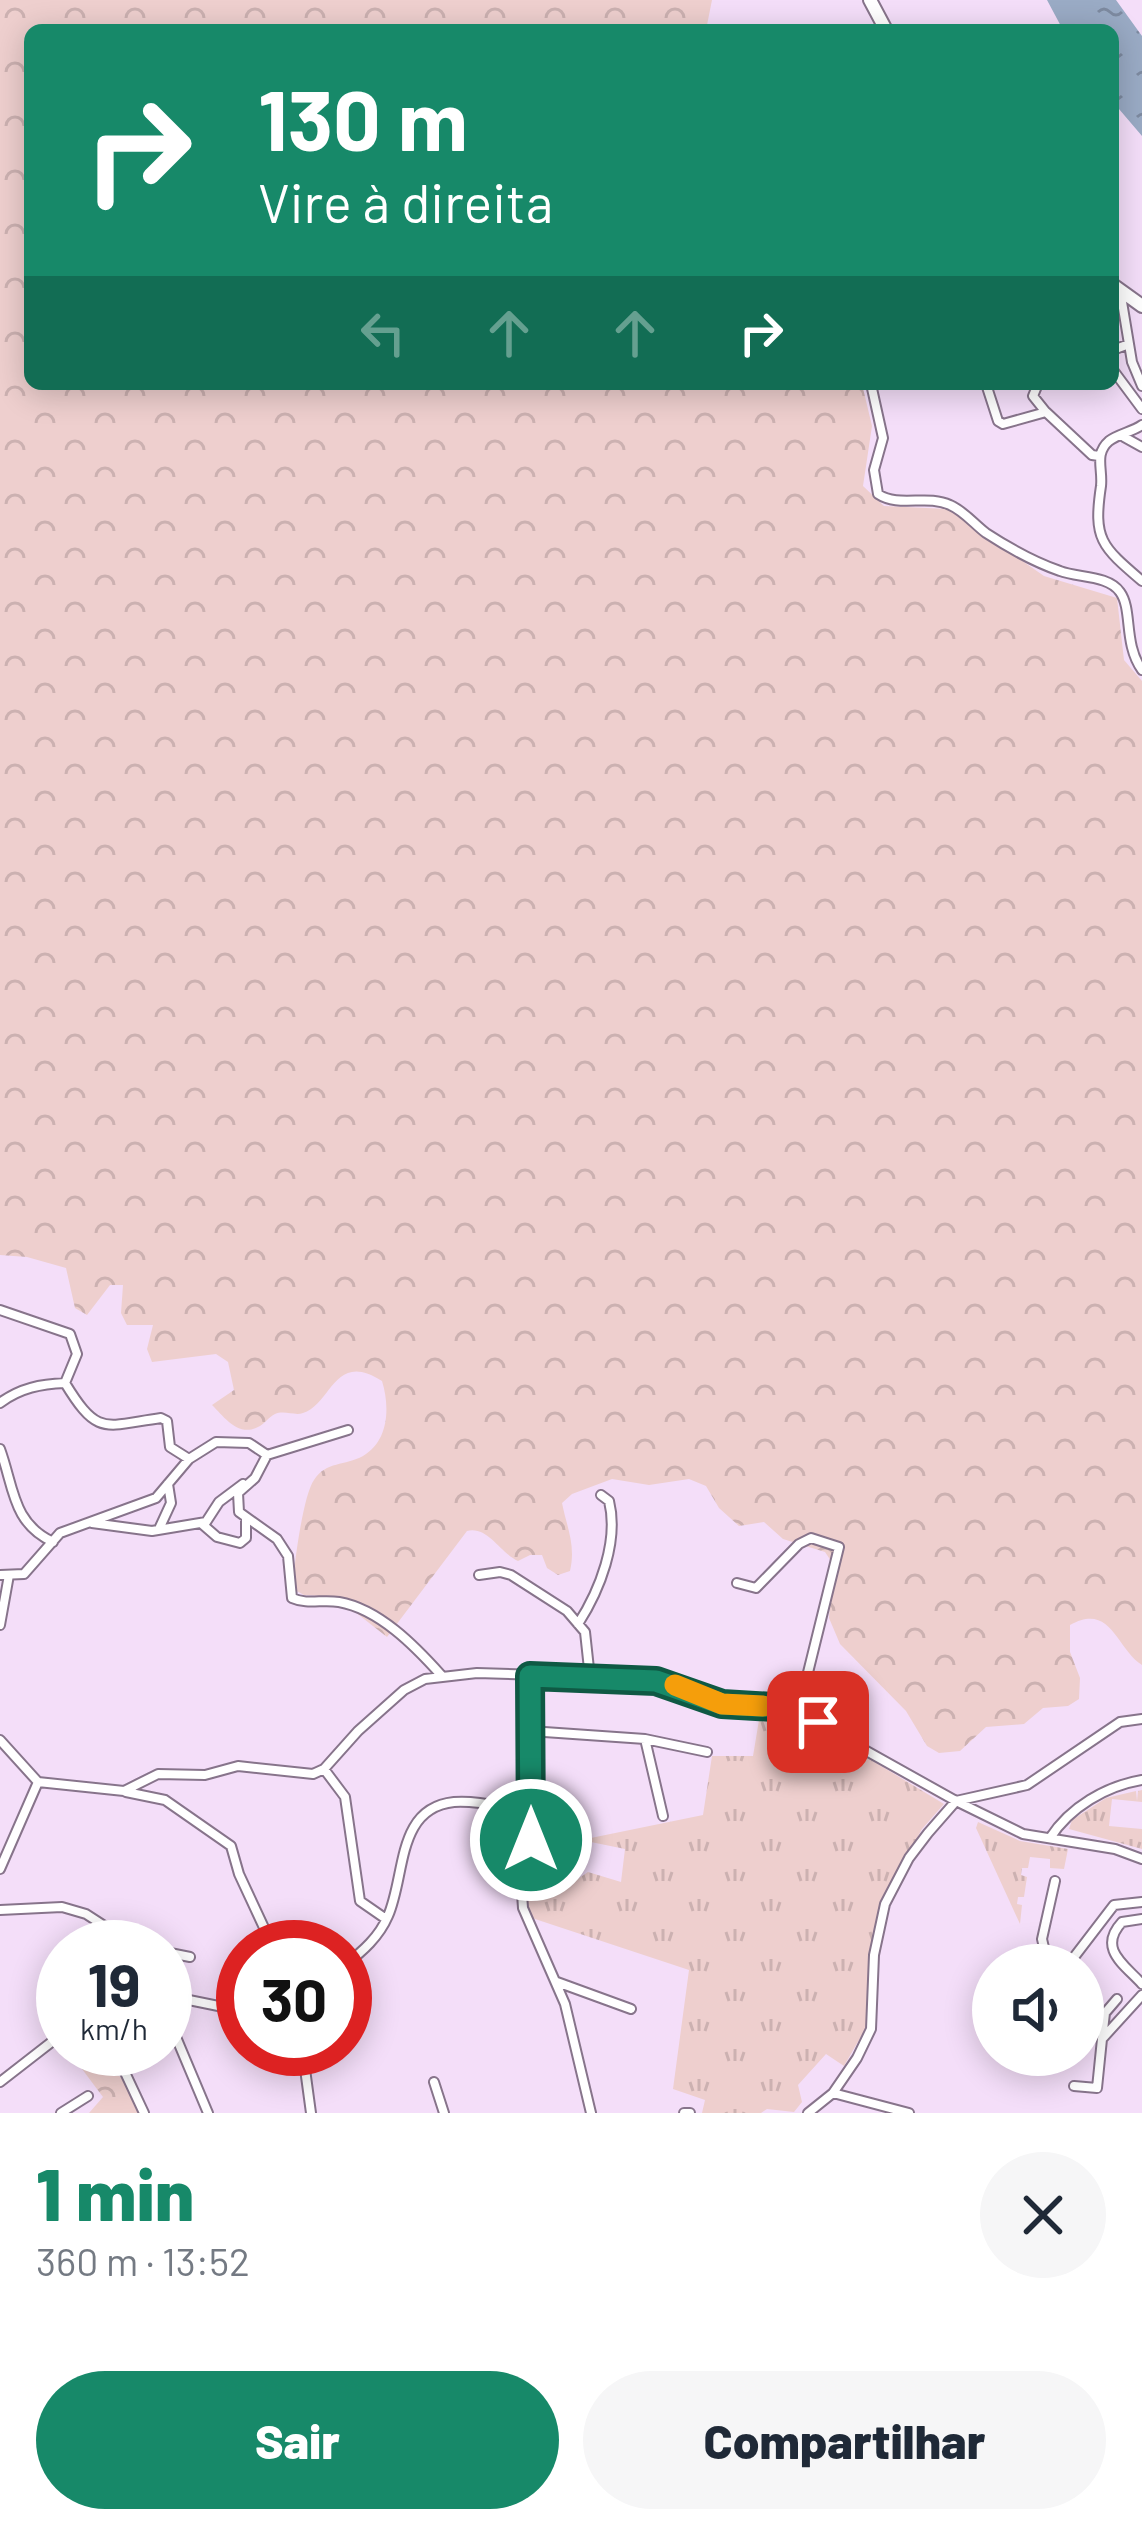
<!DOCTYPE html>
<html lang="pt">
<meta charset="utf-8">
<style>
body{margin:0;font-family:Barlow,sans-serif;background:#f6f6f7;color:#1f2937;height:100vh;display:flex;flex-direction:column;font-size:45px;white-space:nowrap}
*{box-sizing:border-box;margin:0}
p{font-size:39px;color:#747a83}
.icon{flex:none;width:66px;height:66px;fill:none;stroke:currentColor;stroke-width:2;stroke-linecap:round;stroke-linejoin:round}
.map{position:relative;height:2113px;overflow:hidden}
.sheet{display:flex;flex-direction:column;background:#fff;flex:1}
.sheet>*{flex:none}
.hud{position:absolute;left:24px;top:24px;width:1095px;height:366px;border-radius:18px;box-shadow:0 6px 30px #0003;background:#178969;color:#fff;overflow:hidden}
.controls{position:absolute;left:972px;top:1944px;display:grid;gap:24px}
.controls a{display:grid;place-items:center;width:132px;height:132px;border-radius:50%;background:#fff;box-shadow:0 6px 30px #0003;font-size:60px}
.speed{position:absolute;left:36px;top:1920px;display:flex;gap:24px;font-size:60px;font-weight:700;text-align:center}
.speed>*{display:grid;place-content:center;width:156px;height:156px;border-radius:50%;background:#fff;box-shadow:0 6px 30px #0003;line-height:1}
.speed small{font-size:30px;font-weight:400}
.speed .limit{border:18px solid #d22;background:#fff;color:#111}
.pin{position:absolute;display:grid;place-items:center;width:102px;height:102px;color:#fff;margin:-51px;border-radius:24px;box-shadow:0 6px 18px #0006}
.me{position:absolute;width:132px;margin:-66px;rotate:0deg;stroke-linejoin:round;filter:drop-shadow(0 0 9px #0008)}
.turn{display:flex;align-items:center;gap:42px;height:252px;padding:0 36px;font-size:54px}
.turn .icon{width:156px;height:156px;stroke-width:2.5}
.turn b{display:block;font-size:84px;line-height:102px}
.lanes{display:flex;align-items:center;height:114px;padding:0 36px;background:#0003;justify-content:center;gap:60px;direction:ltr}
.lanes .off{opacity:.35}
.round{display:grid;place-items:center;flex:none;width:126px;height:126px;border-radius:63px;background:#f6f6f7}
.head{display:flex;align-items:center;justify-content:space-between;height:204px;padding:0 36px}
h1{font-size:72px;font-weight:800;line-height:90px;color:#178969}
.button{display:flex;gap:24px;margin-top:auto;padding:24px 36px}
.button a{flex:1;height:138px;border-radius:72px;background:#178969;color:#fff;font-size:48px;font-weight:800;line-height:138px;text-align:center}
.button a+a{background:#f6f6f7;color:#1f2937}
.map>svg:first-child{display:block}
.grass{fill:url(#grass-tufts)}
.forest{fill:url(#forest-crowns)}
.water{fill:url(#water-ripples)}
.lines{fill:none;stroke-linecap:round;stroke-linejoin:round}
.minor-casing{stroke:#87748b;stroke-width:12}
.secondary-casing{stroke:#87748b;stroke-width:16}
.minor{stroke:#fff;stroke-width:8}
.secondary{stroke:#fff;stroke-width:12}
.route-casing{stroke:#0f5944;stroke-width:30}
.route{stroke:#178969;stroke-width:21}
.slow{stroke:#f59e0b;stroke-width:21}
</style>
<div class="map">
<svg width="1142" height="2113" viewBox="0 0 1142 2113">
<defs>
<pattern id="grass-tufts" width="24" height="20" patternUnits="userSpaceOnUse" patternTransform="scale(3)"><rect width="24" height="20" fill="#eecfce"/><path d="M3 7l-1-3M5 7V3M7 7l1-3M15 17l-1-3M17 17v-4M19 17l1-3" fill="none" stroke="#ccb1b1"/></pattern>
<pattern id="forest-crowns" width="20" height="18" patternUnits="userSpaceOnUse" patternTransform="scale(3)"><rect width="20" height="18" fill="#eecfce"/><path d="M2 6a3 3 0 1 1 6 0M12 15a3 3 0 1 1 6 0" fill="none" stroke="#ccb1b1"/></pattern>
<pattern id="water-ripples" width="26" height="14" patternUnits="userSpaceOnUse" patternTransform="scale(3)"><rect width="26" height="14" fill="#9aabc5"/><path d="M2 4q2-2 4 0t4 0M15 11q2-2 4 0t4 0" fill="none" stroke="#7d8aa0"/></pattern>
</defs>
<rect width="100%" height="100%" fill="#f4def9"/>
<path class="grass" d="M761 1708 815 1726 944 1804 922 1829 881 1903 870 1955 867 2026 844 2066 826 2054 798 2085 802 2102 794 2112 767 2109 761 2113H702L705 2100 673 2089 689 1970 532 1918C524 1902 523 1885 527 1867L566 1887 588 1872 621 1882 625 1849 581 1840 703 1815 712 1756H753Z
M1142 1790V1802L1112 1799 1109 1826 1142 1829V1849L1069 1829 1072 1820 1106 1798 1136 1791 1137 1801 1138 1791Z
M978 1822 1020 1841 1068 1849 1064 1869 1050 1868V1859L1030 1857 1028 1868H1022L1021 1875 1027 1877 1024 1897H1018L1017 1904 1022 1905 1020 1924 976 1828Z"/>
<path class="forest" d="M0 0H712L706 30H30V384H862L872 426 863 486 884 506 948 509 1044 576 1117 598 1124 660 1142 681V1665C1116 1648 1111 1602 1070 1625V1652L1080 1678 1079 1699 1068 1706 1043 1708 1024 1724 986 1727 960 1751 939 1753 927 1746 906 1711 840 1644 829 1618 833 1564 825 1552 783 1539 764 1522 739 1526 719 1508 706 1486 689 1479 649 1485 612 1479 572 1494 562 1503C567 1528 576 1545 570 1571L558 1575 547 1568 542 1555H530L518 1561C499 1552 488 1526 467 1531L387 1637 336 1597 304 1595 293 1589C293 1570 303 1495 314 1480 326 1461 345 1466 363 1456 389 1441 390 1407 382 1381 334 1350 332 1404 303 1413 295 1416 284 1410 275 1414 269 1417 265 1423 260 1426 239 1438 226 1419 212 1405L234 1390 228 1362 216 1354 152 1362 147 1349 153 1325H127L121 1313 123 1285H110L87 1315 75 1308 66 1268 27 1257 0 1255Z
M86 2058 121 2077 138 2113H89L103 2097 79 2065Z"/>
<path class="water" d="M1047 0H1116L1142 36V136L1113 102V30H1063Z"/>
<g class="lines">
<defs>
<path id="minor" d="M1120 290 1132 362 1142 386
M1113 350 1129 344
M1113 370 1142 409
M871 384 883 438 874 470 878 494C899 508 927 494 950 505 964 511 974 524 986 533 1009 548 1034 562 1060 571 1078 578 1108 575 1120 592 1133 610 1123 643 1142 670
M986 384 998 421 1003 424 1046 412 1092 455 1099 456
M1038 384 1033 396 1045 411
M1142 425C1132 432 1118 434 1109 441 1094 454 1103 469 1101 486 1093 539 1101 546 1142 581
M1124 437 1142 447
M0 1310 70 1334 77 1354 65 1383
M0 1403C20 1388 41 1384 65 1383 98 1437 104 1426 161 1418L167 1421 170 1447 189 1459
M0 1449C14 1487 12 1523 53 1542
M267 1455 348 1430
M92 1523 152 1531 206 1522 219 1502 243 1484
M202 1524 217 1537 240 1543 246 1538V1518
M159 1529 171 1503 168 1484
M0 1575 24 1574 60 1533 156 1498 189 1459 216 1442 249 1443 267 1455 255 1478 238 1493 239 1512 277 1539 288 1556 292 1598C308 1605 322 1599 339 1602 379 1609 415 1646 441 1675
M479 1575 500 1572 511 1575 567 1611 585 1632 590 1678
M737 1583 756 1588 799 1544 811 1538 839 1547 798 1713
M578 1624C600 1590 619 1541 609 1501L601 1495
M0 1625 9 1575
M530 1676 531 1840 521 1879 523 1908 565 2004 591 2113
M530 1731 645 1739 707 1752
M645 1739 663 1816
M0 1740 38 1782
M324 1769 345 1797 360 1901 386 1919
M38 1782 124 1791 158 1774 205 1775 238 1766 313 1774 324 1769 358 1731 404 1690 425 1679 477 1673 633 1678 674 1684 722 1704 795 1711 956 1801 1023 1834 1115 1849 1142 1859
M126 1792 165 1800 231 1846 239 1874 273 1947
M1050 1838C1070 1807 1106 1786 1142 1780
M0 1869 38 1782
M0 1910 62 1907 86 1914 137 1947
M1142 1919 1122 1922C1097 1949 1125 1965 1142 1984
M165 1952 190 1957
M345 1965C363 1951 379 1937 388 1916 406 1875 396 1808 454 1802 478 1800 506 1808 530 1811
M1048 1965 1042 1939 1055 1881
M1068 1965 1114 1905 1142 1902
M557 1982 631 2009
M1102 2039 1105 2013 1117 1999
M82 2049 102 2062 120 2059
M114 2049 144 2113
M306 2049 305 2069 311 2113
M0 2082 58 2037H63
M434 2082 444 2113
M1074 2086 1097 2088 1102 2039 1142 1995
M833 2093 909 2113
M61 2113 88 2096
M208 2113 168 2018 171 2005 179 1998 243 2011
M684 2113H690
M808 2113 833 2093 857 2058 871 2029 874 1955 885 1904 909 1858 928 1833 956 1801 1027 1785 1120 1722 1142 1719"/>
<path id="secondary" d="M870 0 886 30
M1113 285 1142 306"/>
</defs>
<use href="#minor" class="minor-casing"/>
<use href="#secondary" class="secondary-casing"/>
<use href="#minor" class="minor"/>
<use href="#secondary" class="secondary"/>
</g>
<g class="lines">
<defs>
<path id="route" d="M531 1840 530 1676 656 1681 722 1704 774 1707 818 1722"/>
</defs>
<use href="#route" class="route-casing"/>
<use href="#route" class="route"/>
<path class="slow" d="M675 1685 722 1704 763 1706"/>
</g>
</svg>
<div class="controls">
<a><svg class="icon" aria-label="sound" viewBox="0 0 24 24"><path d="M4 9h4l5-4v14l-5-4H4zM17 9q2 3 0 6"/></svg></a>
</div>
<div class="speed"><div>19<small>km/h</small></div><div class="limit">30</div></div>
<div class="pin" style="left:818px;top:1722px;background:#d93025"><svg class="icon" aria-label="arrive" viewBox="0 0 24 24"><path d="M6 21V4h12l-3 4 3 4H6"/></svg></div>
<svg class="me" style="left:531px;top:1840px" viewBox="-20 -20 40 40"><circle r="17" fill="#178969" stroke="#fff" stroke-width="3"/><path d="M0-11L8 9 0 5-8 9z" fill="#fff"/></svg>
<div class="hud">
<div class="turn"><svg class="icon" aria-label="right" viewBox="0 0 24 24"><path d="M7 20v-9h11M14 6l5 5-5 5"/></svg><div><b>130 m</b>Vire à direita</div></div>
<div class="lanes"><svg class="icon off" aria-label="left" viewBox="0 0 24 24"><path d="M17 20v-9H6M10 6l-5 5 5 5"/></svg><svg class="icon off" aria-label="ahead" viewBox="0 0 24 24"><path d="M12 20V5M6 11l6-6 6 6"/></svg><svg class="icon off" aria-label="ahead" viewBox="0 0 24 24"><path d="M12 20V5M6 11l6-6 6 6"/></svg><svg class="icon" aria-label="right" viewBox="0 0 24 24"><path d="M7 20v-9h11M14 6l5 5-5 5"/></svg></div>
</div>
</div>
<section class="sheet">
<div class="head"><div><h1>1 min</h1><p>360 m · 13:52</p></div><a class="round"><svg class="icon" aria-label="close" viewBox="0 0 24 24"><path d="M6 6l12 12M18 6L6 18"/></svg></a></div>
<div class="button"><a>Sair</a><a>Compartilhar</a></div>
</section>
